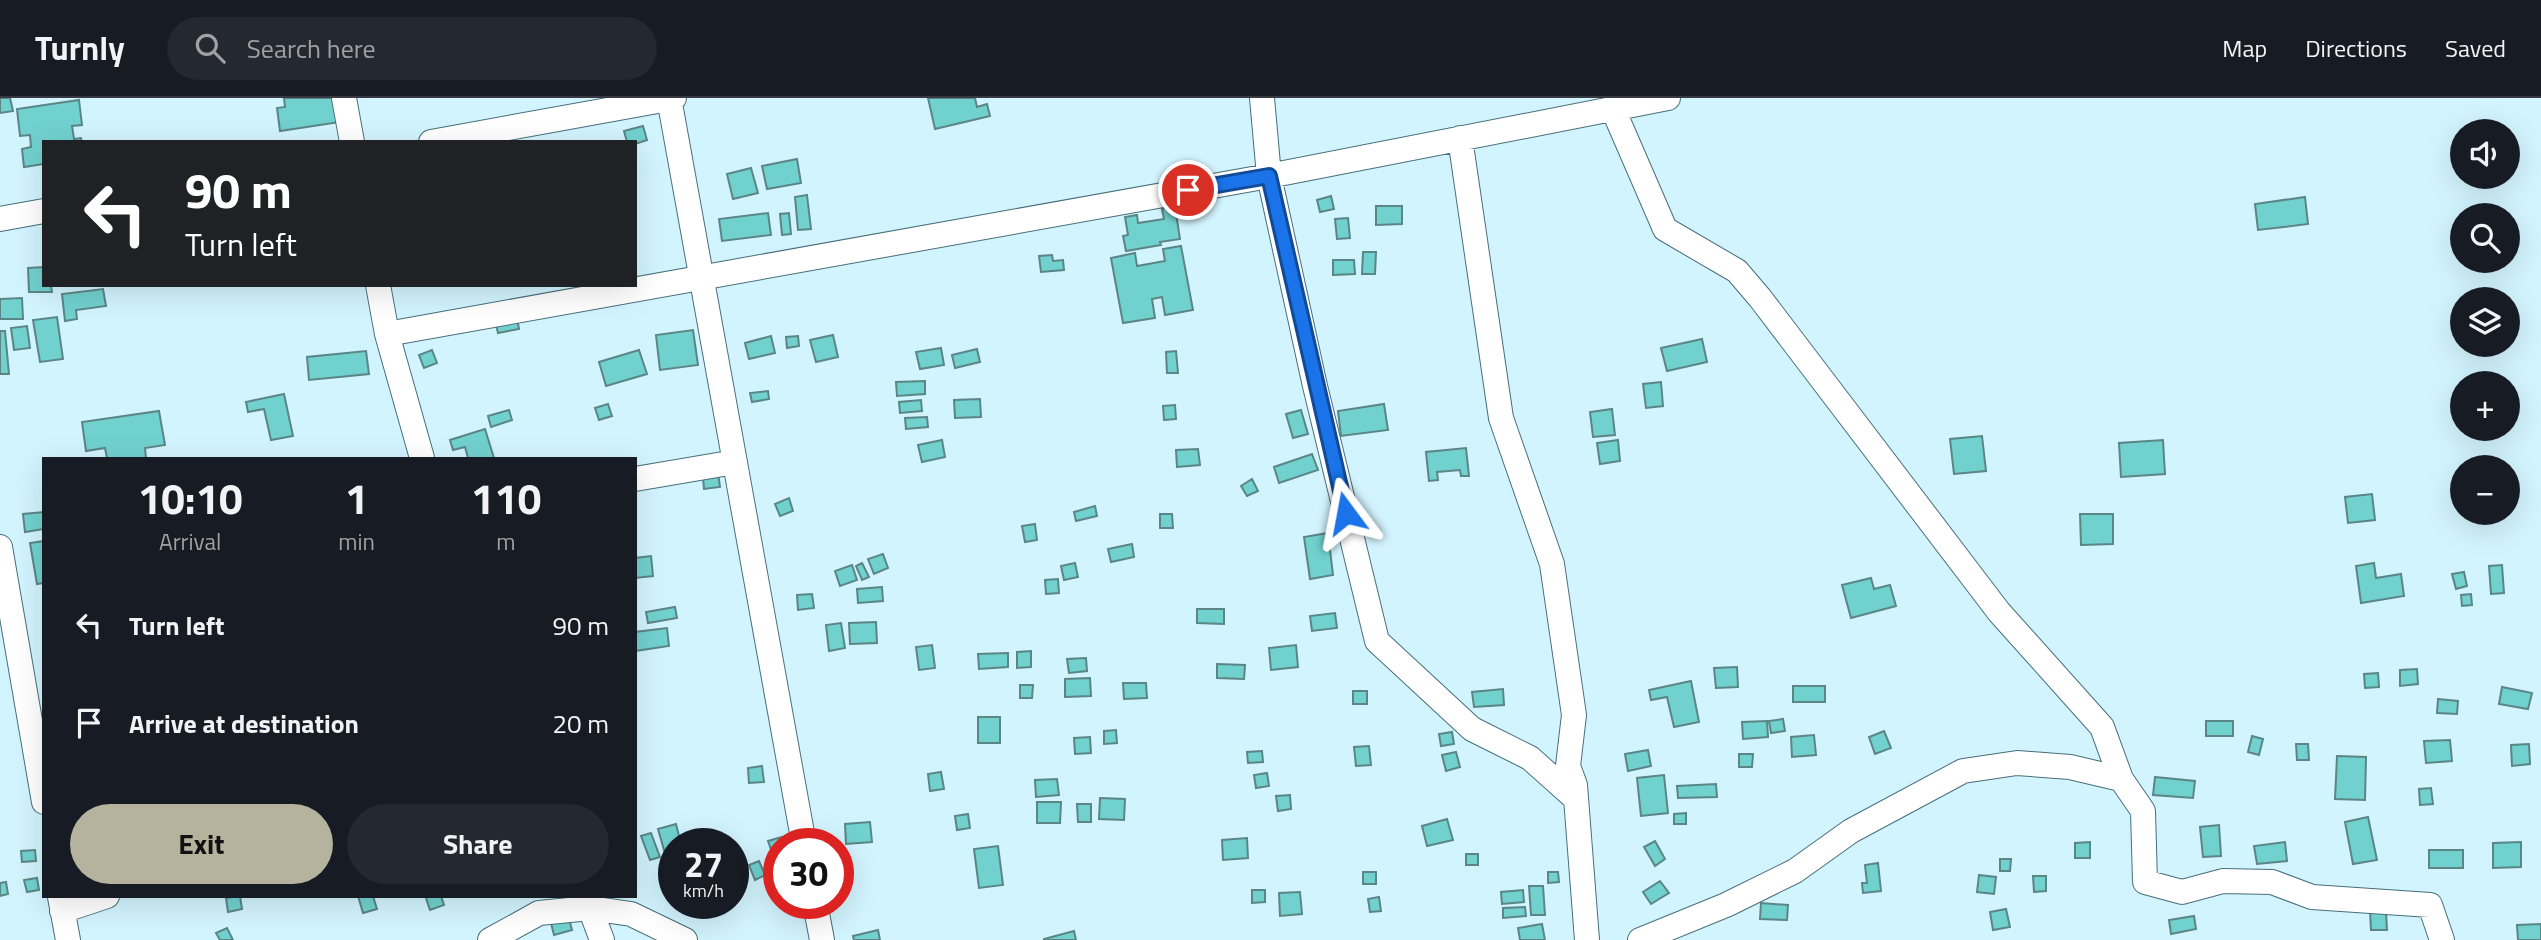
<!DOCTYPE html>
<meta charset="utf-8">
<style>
body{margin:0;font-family:"Titillium Web",sans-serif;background:#242831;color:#f1f3f6;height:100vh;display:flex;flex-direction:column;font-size:26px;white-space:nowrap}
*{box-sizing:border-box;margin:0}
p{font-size:23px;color:#9ea1a6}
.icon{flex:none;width:38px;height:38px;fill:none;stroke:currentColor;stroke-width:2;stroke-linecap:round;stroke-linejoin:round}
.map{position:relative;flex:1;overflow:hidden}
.details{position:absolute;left:42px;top:359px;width:595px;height:441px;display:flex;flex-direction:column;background:#171b24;border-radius:0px;box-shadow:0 7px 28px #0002}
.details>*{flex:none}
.hud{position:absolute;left:42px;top:42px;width:595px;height:147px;border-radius:0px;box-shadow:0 7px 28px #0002;background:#202124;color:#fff;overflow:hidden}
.controls{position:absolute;left:2450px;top:21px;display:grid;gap:14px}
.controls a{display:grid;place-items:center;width:70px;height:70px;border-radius:50%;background:#171b24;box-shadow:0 7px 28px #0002;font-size:35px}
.speed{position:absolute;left:658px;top:730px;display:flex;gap:14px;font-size:35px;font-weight:700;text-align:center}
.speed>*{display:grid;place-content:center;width:91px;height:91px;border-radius:50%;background:#171b24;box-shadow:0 7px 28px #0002;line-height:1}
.speed small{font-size:18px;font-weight:400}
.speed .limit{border:10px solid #d22;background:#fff;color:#111}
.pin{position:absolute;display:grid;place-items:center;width:60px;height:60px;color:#fff;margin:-30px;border:4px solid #fff;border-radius:50%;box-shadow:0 2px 7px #0007}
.me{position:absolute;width:77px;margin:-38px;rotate:347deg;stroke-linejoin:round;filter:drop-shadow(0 0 5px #0008)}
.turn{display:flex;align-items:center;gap:24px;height:147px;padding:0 28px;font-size:32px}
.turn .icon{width:91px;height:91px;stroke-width:2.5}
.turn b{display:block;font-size:49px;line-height:60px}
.eta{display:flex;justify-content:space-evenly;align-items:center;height:119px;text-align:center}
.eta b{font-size:42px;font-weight:700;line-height:49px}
.action{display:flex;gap:14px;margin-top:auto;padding:14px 28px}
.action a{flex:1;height:80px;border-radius:42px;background:#b5b39d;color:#111;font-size:28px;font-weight:700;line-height:80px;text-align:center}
.action a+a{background:#242831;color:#f1f3f6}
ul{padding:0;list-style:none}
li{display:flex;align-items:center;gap:21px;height:98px;padding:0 28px}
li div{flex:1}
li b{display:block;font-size:26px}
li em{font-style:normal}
header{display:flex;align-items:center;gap:42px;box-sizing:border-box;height:98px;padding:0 35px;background:#171b24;border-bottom:2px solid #363941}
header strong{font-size:33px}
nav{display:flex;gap:38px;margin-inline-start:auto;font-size:24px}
.search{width:490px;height:63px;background:#242831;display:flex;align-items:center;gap:18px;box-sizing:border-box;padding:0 24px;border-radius:38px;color:#9ea1a6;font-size:26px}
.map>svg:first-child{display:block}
.building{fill:#71d1cf;stroke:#5a8685;stroke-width:2}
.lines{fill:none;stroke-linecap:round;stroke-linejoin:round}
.minor-casing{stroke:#476f7a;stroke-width:26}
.minor{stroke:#fff;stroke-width:24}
.route-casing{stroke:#114b97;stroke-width:18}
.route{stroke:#1a73e8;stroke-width:12}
</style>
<header>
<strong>Turnly</strong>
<div class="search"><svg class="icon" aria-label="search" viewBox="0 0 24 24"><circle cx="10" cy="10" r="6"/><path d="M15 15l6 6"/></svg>Search here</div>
<nav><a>Map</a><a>Directions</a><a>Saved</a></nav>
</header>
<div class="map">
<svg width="2541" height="842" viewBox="0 0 2541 842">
<rect width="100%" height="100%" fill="#d2f4fe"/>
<path class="building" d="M0 0H10L13 13 0 15Z
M284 0H336L340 24 280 33 277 10 285 9Z
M928 0H975L977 9 987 6 990 18 935 31Z
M79 2 82 27 72 28 74 41 81 40 82 44H44V66L24 69 22 51 31 49 30 37 20 38 17 11Z
M643 28 647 42 635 46 627 44 624 33Z
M797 61 801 85 767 91 762 68Z
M751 70 758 95 733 101 727 76Z
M807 97 811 131 798 132 795 99Z
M1331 98 1334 111 1320 114 1317 102Z
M2305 99 2308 126 2258 132 2255 106Z
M1376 108H1402V126L1376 127Z
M1175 109 1180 141 1160 144 1161 147 1126 153 1123 138 1128 137 1125 119 1137 117 1138 125 1164 121 1162 111Z
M768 115 771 137 722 143 719 121Z
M789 115 791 136 782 137 780 116Z
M1348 120 1350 140 1337 141 1335 121Z
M1181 148 1193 212 1165 217 1162 199 1152 201 1155 220 1123 225 1111 160 1135 155 1137 168 1165 163 1163 151Z
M1363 154H1376L1375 176H1362Z
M1052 157 1053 163 1063 162 1064 172 1041 174 1039 158Z
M1333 162H1354L1355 176 1333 177Z
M44 169V187H51L52 194H29L28 170Z
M103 191 106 208 76 212 77 221 65 223 62 196Z
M22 200 23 221H0V201Z
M515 209 519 231 498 235 493 214Z
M57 219 63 261 40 264 33 222Z
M27 228 30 250 14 252 11 230Z
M693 232 698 267 660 272 656 237Z
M0 233H5L9 276H0Z
M833 237 838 259 816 264 810 242Z
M771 238 775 255 749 261 745 245Z
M798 238 799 248 787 250 786 239Z
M1702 241 1707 264 1667 273 1661 250Z
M941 250 944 267 920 271 916 254Z
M977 251 980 264 955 270 952 257Z
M432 252 437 265 424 270 419 257Z
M639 252 647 276 606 288 599 264Z
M366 253 369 276 309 282 307 259Z
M1176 253 1178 275H1167L1166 254Z
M925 283V296L897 298 896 284Z
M1661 284 1663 308 1646 310 1643 286Z
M768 293 769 301 752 304 750 295Z
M284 296 293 338 271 342 264 311 248 314 246 304Z
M980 301 981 319 955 320 954 302Z
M921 302 922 313 900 315 899 304Z
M608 306 612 318 599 322 595 310Z
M1384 306 1388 332 1341 338 1338 313Z
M1175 307 1176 321 1164 322 1163 308Z
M1612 311 1615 337 1593 339 1590 314Z
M509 312 512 322 491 329 488 318Z
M1301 312 1308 336 1293 340 1286 316Z
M159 313 165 347 145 350 146 360H107L105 350 86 353 82 324Z
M927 319 928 329 906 331 905 320Z
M485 331 494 360H468L465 349 453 352 450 342Z
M1982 338 1986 373 1954 376 1950 341Z
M942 342 945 359 922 364 918 347Z
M1618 342 1620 363 1600 366 1597 345Z
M2163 342 2165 376 2121 379 2119 345Z
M1466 350 1469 378H1461L1460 372 1437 374 1438 382 1429 383 1426 354Z
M1198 351 1200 367 1177 369 1176 352Z
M1312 356 1318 372 1279 385 1274 369Z
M717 368 720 389 704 391 702 370Z
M1252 381 1258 393 1247 398 1241 388Z
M2372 396 2375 422 2348 425 2345 399Z
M789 400 793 413 780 418 775 406Z
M1095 408 1097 418 1076 423 1074 414Z
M44 414V431L25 434 23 416Z
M1160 416H1172L1173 430H1160Z
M2080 416H2113V446L2081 447Z
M1035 426 1037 442 1025 444 1022 428Z
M1328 435 1333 477 1310 481 1304 439Z
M44 443V485L37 486 30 445Z
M1132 446 1134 459 1111 464 1108 451Z
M883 456 888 470 874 476 868 461Z
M651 458 653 478 635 480V460Z
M862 465 869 479 862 482 856 468Z
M1075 465 1078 479 1064 482 1061 468Z
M2374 465 2376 480 2401 476 2404 498 2361 505 2356 468Z
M852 467 857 482 840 488 835 473Z
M2502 467 2504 495 2491 496 2489 468Z
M2464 474 2467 488 2456 491 2452 476Z
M1871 480 1874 491 1890 487 1896 508 1851 520 1842 487Z
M1058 481 1059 495 1046 496 1045 482Z
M882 489 883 503 858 505 857 491Z
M812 496 814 510 798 512 797 497Z
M2471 496 2472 507 2462 508 2461 497Z
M675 509 677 520 648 525 646 514Z
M1197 511H1224V526L1197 525Z
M1335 515 1337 530 1312 533 1310 518Z
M876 524 877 545 850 546 849 525Z
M841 525 845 550 829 553 826 527Z
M667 530 669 548 635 553V534Z
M932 547 935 570 919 572 916 549Z
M1296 547 1298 569 1271 572 1269 550Z
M1031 553V569L1017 570V554Z
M1008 555V569L979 571 978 556Z
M1086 560 1087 573 1069 575 1067 561Z
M1217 566 1245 567 1244 581 1217 580Z
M1737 569 1738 589 1716 590 1714 570Z
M2417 571 2418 586 2400 588V572Z
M2378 575 2379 589 2365 590 2364 576Z
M1090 580 1091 598 1065 599V581Z
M1691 583 1699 624 1674 629 1667 599 1651 602 1649 592Z
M1123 585H1146L1147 600 1124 601Z
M1020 587H1033L1032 600H1020Z
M1793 588H1825V604H1793Z
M2502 589 2532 595 2528 611 2499 606Z
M1503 591 1504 607 1474 609 1472 594Z
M1353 593H1367V606H1353Z
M2438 601 2458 603 2457 616 2437 615Z
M978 619H1000V645H978Z
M1783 621 1785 633 1771 635 1769 623Z
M1767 623 1768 639 1743 641 1742 624Z
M2206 623H2233V638H2206Z
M1116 632 1117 645 1104 646V633Z
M1884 633 1891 650 1875 656 1869 639Z
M1452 634 1454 646 1441 648 1439 636Z
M1814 637 1816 657 1792 659 1791 639Z
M2252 638 2263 641 2259 657 2248 654Z
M1090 639 1091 655 1075 656 1074 640Z
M2450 642 2452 663 2426 665 2424 643Z
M2296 646H2308L2309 662H2297Z
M2529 646 2530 666 2512 668 2511 647Z
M1369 648 1371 667 1356 668 1354 649Z
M1648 652 1651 668 1628 673 1625 656Z
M1262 653 1263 664 1248 665 1247 654Z
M1456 654 1460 669 1446 673 1442 657Z
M1739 656H1753L1752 669H1739Z
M2337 658 2366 659 2365 702 2335 701Z
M762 668 764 684 749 685 748 670Z
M941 674 944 691 930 693 928 676Z
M1267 675 1269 688 1256 690 1254 677Z
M1664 677 1668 715 1641 718 1637 680Z
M2155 679 2195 683 2193 700 2153 697Z
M1057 681 1059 697 1036 699 1035 682Z
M1716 686 1717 699 1678 700 1677 688Z
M2431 690 2433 706 2420 707 2419 691Z
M1290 697 1291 711 1278 713 1276 698Z
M1100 700 1125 701 1124 722 1099 721Z
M1037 704H1061L1060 725H1037Z
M1077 706H1091V724H1078Z
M1686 715V726H1674V716Z
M968 716 970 730 957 732 955 718Z
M2368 719 2377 762 2353 766 2345 724Z
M1447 721 1453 742 1427 748 1422 728Z
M870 724 872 744 846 746 845 726Z
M676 726 681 746H674V772L670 773 658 731Z
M2219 727 2221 758 2203 759 2200 729Z
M651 735 660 759 650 762 641 738Z
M782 739 784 746H779V767L777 768 768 743Z
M1247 740 1248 760 1223 762 1222 742Z
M1655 743 1665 761 1655 768 1644 749Z
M2090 744V760H2075V745Z
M2285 744 2287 763 2257 766 2254 748Z
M2521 744V769L2493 770V745Z
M998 748 1003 787 979 790 974 751Z
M35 752 36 763 22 764 21 753Z
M2429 752H2463V770H2429Z
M1466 756H1478V767H1466Z
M2000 761H2011L2010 773H2000Z
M759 763 765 777 755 782 749 767Z
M1878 765 1881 793 1863 795 1862 785H1867L1865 767Z
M1363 774H1376V786H1363Z
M1548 774H1558L1559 784 1548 785Z
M1979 777 1996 779 1994 796 1977 794Z
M2033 778H2046V793L2034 794Z
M37 780 39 792 27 794 24 782Z
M1660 783 1669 795 1651 806 1643 794Z
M6 784 8 796 0 798V785Z
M1529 788H1543L1545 817H1531Z
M1252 792H1265V804L1252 805Z
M1523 792 1524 804 1502 806 1501 794Z
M1300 794 1302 816 1280 818 1279 795Z
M240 798 242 811 228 814 226 800Z
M358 798H373L377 811 363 815Z
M430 798H441L444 807 430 812 426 800Z
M1379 799 1381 813 1370 814 1368 801Z
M1761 805 1788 807 1787 822 1760 821Z
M1525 809 1526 818 1503 820V810Z
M2006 811 2010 829 1993 832 1990 814Z
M567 813 572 832 554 837 549 817Z
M2370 813H2386L2387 832H2371Z
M2194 818 2196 831 2171 836 2169 822Z
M1542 826 1545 842H1520L1518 830Z
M2541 826V842H2518L2517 827Z
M227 830 233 842H220L216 835Z
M878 832 880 842H854L853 838Z
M1074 833 1076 842H1044V841Z"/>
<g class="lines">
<defs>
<path id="minor" d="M344 0 352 44
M669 0 804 746
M1262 0 1269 78 1315 288 1377 543 1472 631 1530 660 1576 701
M1613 11 1665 131 1737 173 1760 200 1999 514 2102 629 2121 681
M1460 40 1501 320 1552 466 1574 617 1568 668 1575 687 1587 842
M431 44 674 0
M0 121 44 113
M378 187 387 236 422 360
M387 236 1269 78 1668 0
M635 381 735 364
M0 449 44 704
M60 799 68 842
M815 805 822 842
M590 810 602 842
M62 813 107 798
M490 842 539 815 590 810 631 816 685 842
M1640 842 1726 807 1795 773 1851 733 1963 673 2017 665 2070 669 2121 681 2143 713 2145 784 2182 794 2223 783 2272 784 2312 799 2430 807 2442 842"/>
</defs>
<use href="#minor" class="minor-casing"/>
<use href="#minor" class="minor"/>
</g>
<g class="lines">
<defs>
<path id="route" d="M1188 92 1269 78 1346 415"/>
</defs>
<use href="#route" class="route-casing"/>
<use href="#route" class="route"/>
</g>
</svg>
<div class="controls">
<a><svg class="icon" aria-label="sound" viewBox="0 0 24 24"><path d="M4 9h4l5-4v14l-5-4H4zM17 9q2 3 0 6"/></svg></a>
<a><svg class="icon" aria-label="search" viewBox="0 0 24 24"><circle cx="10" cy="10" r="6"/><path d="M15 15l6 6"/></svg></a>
<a><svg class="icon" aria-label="layers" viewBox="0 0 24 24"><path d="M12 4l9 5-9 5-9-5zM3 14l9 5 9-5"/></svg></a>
<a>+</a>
<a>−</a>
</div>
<div class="speed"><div>27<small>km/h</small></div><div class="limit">30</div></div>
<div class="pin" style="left:1188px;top:92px;background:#d93025"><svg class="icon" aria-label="arrive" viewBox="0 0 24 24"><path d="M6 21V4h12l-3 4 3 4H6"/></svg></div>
<svg class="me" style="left:1346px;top:415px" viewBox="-20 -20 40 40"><path d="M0-17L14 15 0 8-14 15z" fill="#1a73e8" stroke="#fff" stroke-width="4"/></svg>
<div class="hud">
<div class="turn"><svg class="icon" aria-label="left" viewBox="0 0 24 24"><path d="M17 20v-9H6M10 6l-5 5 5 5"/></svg><div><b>90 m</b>Turn left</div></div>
</div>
<section class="details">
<div class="eta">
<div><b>10:10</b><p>Arrival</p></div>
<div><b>1</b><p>min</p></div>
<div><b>110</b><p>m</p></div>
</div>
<ul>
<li><svg class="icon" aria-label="left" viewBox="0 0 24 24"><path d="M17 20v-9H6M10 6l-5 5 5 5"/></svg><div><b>Turn left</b></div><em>90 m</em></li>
<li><svg class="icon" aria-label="arrive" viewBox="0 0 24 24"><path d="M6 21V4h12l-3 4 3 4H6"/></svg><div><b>Arrive at destination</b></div><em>20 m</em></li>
</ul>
<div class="action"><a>Exit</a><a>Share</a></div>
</section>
</div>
